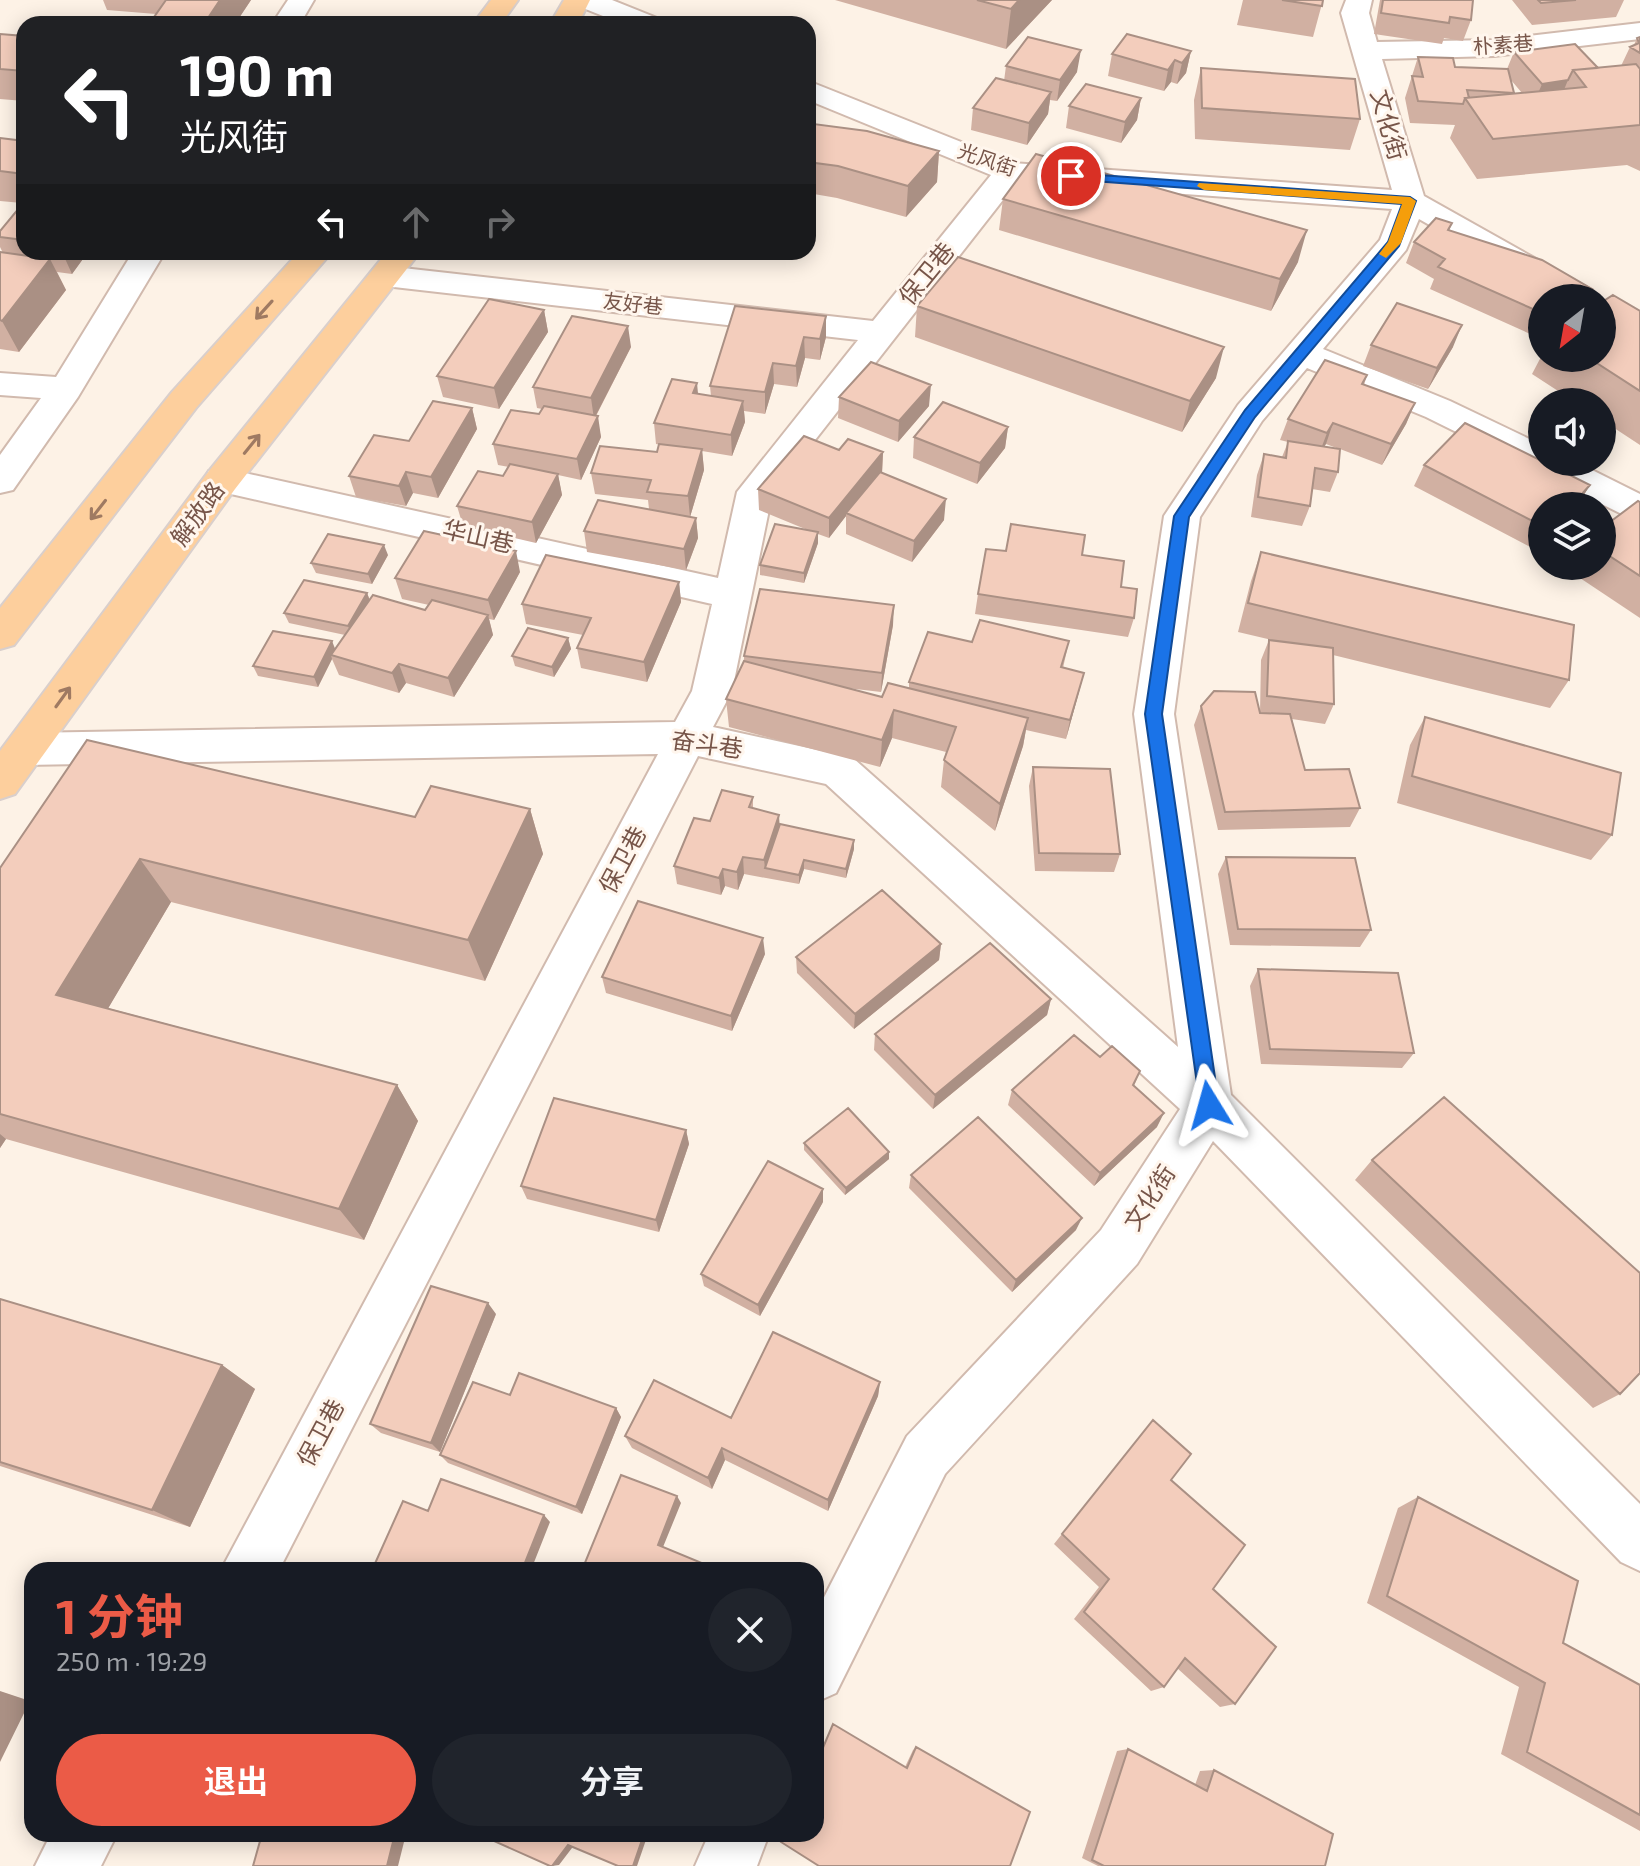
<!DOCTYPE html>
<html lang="zh">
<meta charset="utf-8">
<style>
body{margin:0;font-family:"Exo 2","Noto Sans SC",sans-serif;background:#20242c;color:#f1f3f6;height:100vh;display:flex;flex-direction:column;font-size:30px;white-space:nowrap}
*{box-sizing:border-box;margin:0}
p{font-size:26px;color:#9ea1a6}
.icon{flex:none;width:44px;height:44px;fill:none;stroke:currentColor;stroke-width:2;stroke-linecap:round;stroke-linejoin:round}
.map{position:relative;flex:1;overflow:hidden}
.drawer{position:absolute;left:24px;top:1562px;width:800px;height:280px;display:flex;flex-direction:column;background:#171b24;border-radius:24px;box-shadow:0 4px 20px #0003}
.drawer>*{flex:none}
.guide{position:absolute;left:16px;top:16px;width:800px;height:244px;border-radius:24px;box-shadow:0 4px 20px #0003;background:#202124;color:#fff;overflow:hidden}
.needle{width:52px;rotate:211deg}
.fabs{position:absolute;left:1528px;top:284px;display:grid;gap:16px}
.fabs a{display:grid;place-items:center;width:88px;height:88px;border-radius:50%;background:#171b24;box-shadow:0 4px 20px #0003;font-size:40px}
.pin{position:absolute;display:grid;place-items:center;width:68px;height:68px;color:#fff;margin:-34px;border:4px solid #fff;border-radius:50%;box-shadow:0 2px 8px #0007}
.me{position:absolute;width:88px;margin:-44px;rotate:352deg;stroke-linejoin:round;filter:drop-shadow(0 0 6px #0008)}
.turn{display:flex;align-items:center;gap:28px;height:168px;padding:0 32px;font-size:36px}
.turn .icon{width:104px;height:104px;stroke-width:2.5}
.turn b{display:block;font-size:56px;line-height:68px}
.lanes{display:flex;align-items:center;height:76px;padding:0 32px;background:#0003;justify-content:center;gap:40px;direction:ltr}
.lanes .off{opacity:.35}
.round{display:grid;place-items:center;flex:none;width:84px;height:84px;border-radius:42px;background:#20242c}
.headline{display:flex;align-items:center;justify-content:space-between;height:136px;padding:0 32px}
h1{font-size:48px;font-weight:700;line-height:60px;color:#eb5b47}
.action{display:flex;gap:16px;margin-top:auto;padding:16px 32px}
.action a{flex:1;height:92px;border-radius:48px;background:#eb5b47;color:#fff;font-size:32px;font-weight:700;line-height:92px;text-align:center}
.action a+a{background:#20242c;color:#f1f3f6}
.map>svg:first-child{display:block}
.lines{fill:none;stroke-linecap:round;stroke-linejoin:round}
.minor-casing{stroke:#d1baae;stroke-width:4}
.major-casing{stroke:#d9cfcc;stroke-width:4}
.minor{fill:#fff;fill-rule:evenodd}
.major{fill:#fdcf9d;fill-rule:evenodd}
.wall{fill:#d1b0a2;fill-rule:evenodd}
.shaded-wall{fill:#aa9084}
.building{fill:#f3cdbc;stroke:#aa9084;stroke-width:2}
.oneway{stroke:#9f7a62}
.route{fill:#1a73e8;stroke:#114b97;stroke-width:2}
.slow{fill:#f59e0b}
.labels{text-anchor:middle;stroke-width:6;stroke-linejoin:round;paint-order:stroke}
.far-street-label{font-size:20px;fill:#775549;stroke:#fff6ed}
.street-label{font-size:24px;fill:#775549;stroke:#fff6ed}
</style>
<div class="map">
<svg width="1640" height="1866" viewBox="0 0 1640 1866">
<rect width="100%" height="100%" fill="#fdf2e6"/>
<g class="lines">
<defs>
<path id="minor" d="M288 0H314L300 24H272Z
M575 0H612L657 18 661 24H623L578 6Z
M1346 0H1372L1369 13 1377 42 1494 40 1640 23V39L1494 56 1382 59 1424 196 1593 291 1598 298H1558L1419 219 1406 250 1323 349 1450 401 1542 445V462H1576L1640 494V523L1426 417 1307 368 1262 421 1200 517 1174 714 1231 1095 1640 1504V1571L1621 1562 1213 1141 1137 1264 945 1474 836 1693 816 1702V1613L907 1436 1101 1230 1180 1109 826 784 698 756 279 1570H221L658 754 25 765 11 760 5 749 11 738 25 733 675 722 692 691 712 604 222 492 209 489 204 480 209 471 222 468 718 578 737 492 858 340 385 286 374 283 369 276 374 269 385 266 873 321 991 175 808 100V81L1014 163 1392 190 1341 13ZM1017 182 1392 209 1380 240 1238 405 1164 516 1134 714 1178 1047 853 758 713 727 732 691 772 495Z
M133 252H165L78 397 13 490 0 493V455L41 398 0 395V373L56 377Z
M51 1834H117L101 1866H35Z
M709 1834H769L757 1866H695Z"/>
<path id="major" d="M491 0H518L501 24H473Z
M564 0H590L578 24H550Z
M299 252H332L196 408 14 645 0 649V608L172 392Z
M387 252H420L235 489 15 794 0 799V751L209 471Z"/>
</defs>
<use href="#minor" class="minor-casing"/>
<use href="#major" class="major-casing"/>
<use href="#minor" class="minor"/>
<use href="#major" class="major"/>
</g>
<path class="wall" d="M103 0H251L235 24H154L152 20 156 14 107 10Z
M835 0H1052L1006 49Z
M1243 0H1323L1313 37 1237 25Z
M1380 0H1473L1471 20 1463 41 1444 38 1442 44 1374 34Z
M1512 0H1624L1616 17 1532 25Z
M0 34 24 36V101L0 99Z
M1640 37V171L1627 165 1477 179 1450 138 1455 125 1410 123 1405 98 1418 57 1455 67 1507 69 1514 52 1598 68 1621 66 1630 47 1634 45 1637 38ZM1511 80 1522 93 1514 94Z
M1191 51 1186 73 1177 84 1171 82 1164 91 1108 76 1112 54Z
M1006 66 1077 72 1057 101 1050 100 1048 114 1027 145 971 130 973 108 1004 81Z
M1201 68 1360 119 1350 150 1195 139 1194 100Z
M1141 98 1137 120 1121 143 1066 128 1069 106Z
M808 117 814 124 939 151 937 182 906 217 837 198 808 193Z
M0 138 24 141V252H88L72 274 57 272 66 290 19 352 0 349V252L3 253 0 247V231L22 203 0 201Z
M1003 199 1298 262 1271 311 999 230Z
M1452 223 1449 231 1592 289 1587 298H1542V334L1537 337 1430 289 1434 279 1406 263 1414 242Z
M917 306 1216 378 1182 432 915 337Z
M544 310 548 332 499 409 443 397 437 376Z
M1640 311V445L1602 420V402H1575L1532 374 1542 355V358H1602Z
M826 316V337L820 360 805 358 797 387 774 384 765 414 744 411 745 422 732 456 702 451 704 470 690 517 696 518 698 538 686 570 587 552 584 531 649 509 648 500 595 494 591 473 657 452 661 445 656 444 654 423 698 394 711 396 710 386Z
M1371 345 1453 347 1428 389 1363 366Z
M631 347 596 416 601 437 581 480 558 475 562 495 536 543 463 526 457 506 503 476 509 467 498 465 493 444 539 414 542 409 537 408 533 387Z
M1367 375 1364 385 1415 403 1406 424 1382 465 1340 449 1338 472 1330 492 1312 489 1310 506 1302 526 1251 517 1257 475 1264 454 1282 457 1288 442 1280 440 1288 419ZM1326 444 1339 449 1324 446Z
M839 397 929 406 898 442 838 418Z
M472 408 477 429 438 498 413 493 406 506 356 497 349 476 409 441Z
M1008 427 1005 448 977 484 913 458 914 437Z
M839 450 883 452 882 473 944 520 912 562 846 534V516L829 538 818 534V543L804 583 760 575V565L810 531 759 510 758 489Z
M1424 465 1590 485 1577 506H1542V546L1538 551 1414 486Z
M1640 502V618L1568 570 1570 566H1602V528Z
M1006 551 1082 555 1121 587 1134 618 1128 637 975 614 978 594Z
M1261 552 1569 680 1550 708 1333 655 1334 704 1325 724 1292 719 1305 770 1360 808 1350 827 1218 830 1194 725 1201 706 1260 713 1261 660 1269 640H1272L1238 632 1251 581Z
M388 555 372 584 316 573 311 563Z
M520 572 494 620 489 619 493 635 454 697 406 683 399 693 339 675 332 659 318 687 258 676 253 666 335 649 345 635 289 623 284 613 367 593 370 600 425 610 429 605 402 599 395 578Z
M679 582 681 602 647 682 581 668 577 648 583 635 526 624 522 604Z
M893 625 881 692 847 688 882 697 909 688V682L972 642 1069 641 1063 668 1084 673 1066 739 1026 730 1023 746 995 831 941 787 944 760 946 752 892 738 880 767 729 727 726 699 744 661V656Z
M568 638 571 649 554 677 515 666 512 656Z
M1425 717 1612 835 1591 860 1397 803 1410 745Z
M1033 767 1120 854 1114 872 1035 871 1029 786Z
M753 797V808L780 824 854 849 846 878 804 869 799 884 744 874 738 890 725 886 721 895 677 884 674 866 710 821Z
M530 809 543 854 485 981 171 902 108 1008 397 1085 418 1121 364 1240 6 1139 0 1148V868L415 817Z
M1226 857 1371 930 1360 947 1230 945 1218 874Z
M941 944 939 960 854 1029 797 973 796 957Z
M765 954 732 1031 606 993 602 977Z
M1258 969 1414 1053 1402 1068 1261 1064 1250 986Z
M1051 999 1047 1015 933 1109 874 1050 875 1034Z
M1100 1057 1140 1071 1134 1086 1157 1127 1094 1186 1008 1105 1012 1090Z
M686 1130 689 1144 659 1232 527 1199 521 1186Z
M804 1143 889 1152V1159L845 1195 804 1150Z
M1372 1160 1620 1394 1593 1408 1355 1180Z
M911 1175 1076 1230 1012 1292 909 1188Z
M823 1202 760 1316 704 1286 701 1274Z
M0 1299 222 1365 255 1389 190 1527 0 1466Z
M496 1314 440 1452 381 1433 370 1424Z
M880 1382 878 1396 828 1511 725 1460 712 1489 632 1448 625 1436 731 1418Z
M510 1395 616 1408 621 1417 582 1514 448 1463 440 1455Z
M1153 1420 1171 1480 1213 1589 1235 1704 1220 1707 1177 1668 1164 1687 1151 1691 1074 1619 1099 1587 1054 1544Z
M1418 1497 1563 1643 1640 1685V1831L1501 1754 1519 1687 1367 1603 1398 1508Z
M916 1747 1030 1812 905 1767 913 1750Z
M1128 1749 1195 1785 1200 1771 1214 1770 1325 1866H1098L1082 1858 1117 1751Z"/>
<path class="shaded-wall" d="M220 0H251L235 24H204Z
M1019 0H1052L1006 49 1011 9Z
M1081 50 1077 72 1057 101 1060 80Z
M1191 51 1186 73 1177 84 1182 63Z
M1175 60 1171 82 1164 91 1168 70Z
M1568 80 1559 102 1533 105 1542 84Z
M1051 92 1048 114 1027 145 1029 123Z
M1141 98 1137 120 1121 143 1125 122Z
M939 151 937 182 906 217 908 186Z
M1307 230 1298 262 1271 311 1280 279Z
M62 252H88L72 274Z
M50 259 66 290 19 352 2 321Z
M1592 289 1587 298H1577Z
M544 310 548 332 499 409 494 388Z
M826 316V337L820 360V339Z
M1462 325 1453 347 1428 389 1437 368Z
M628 326 631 347 594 419 591 398Z
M804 337 805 358 797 387 796 366Z
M1224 347 1216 378 1182 432 1190 401Z
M773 363 774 384 765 414V392Z
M697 383 699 404 693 393Z
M931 385 929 406 898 442 899 421Z
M743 401 745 422 732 456 731 435Z
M1415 403 1406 424 1382 465 1391 444Z
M472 408 477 429 438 498 431 477Z
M598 416 601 437 581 480 577 459Z
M1333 423 1326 444 1319 454 1327 433Z
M1008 427 1005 448 977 484 980 463Z
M702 449 704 470 690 517 688 496Z
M883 452 882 473 846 513V516L829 538V518Z
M406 472 413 493 406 506 399 486Z
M558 474 562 495 536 543 532 522Z
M1590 485 1577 506H1571Z
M946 499 944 520 912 562 914 541Z
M696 518 698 538 686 570 684 549Z
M818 532V543L804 583V573Z
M384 545 388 555 372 584 368 574Z
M516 551 520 572 494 620 488 600Z
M679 582 681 602 647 682 644 662Z
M367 593 371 604 352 636 348 626Z
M894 605 893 625 881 692 882 673Z
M488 615 493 635 454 697 448 678Z
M568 638 571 649 554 677 552 667Z
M332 641 336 651 331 655 332 659 318 687 314 677Z
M399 664 406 683 399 693 392 673Z
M1084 673 1079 692 1066 739 1070 720Z
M894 710 892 738 880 767 882 740Z
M1028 718 1023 746 995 831 1000 804Z
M530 809 543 854 485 981 468 940Z
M779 815 780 833 765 868 764 860Z
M854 840V849L846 878V869Z
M743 857 744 874 738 890 737 872Z
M140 859 171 902 93 1034 56 995Z
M804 860V869L799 884V875Z
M723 869 725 886 721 895 719 878Z
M763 938 765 954 732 1031 731 1016Z
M941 944 939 960 854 1029 855 1014Z
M1051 999 1047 1015 933 1109 935 1095Z
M397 1085 418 1121 364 1240 339 1209Z
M1164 1113 1157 1127 1094 1186 1100 1173Z
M686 1130 689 1144 659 1232 656 1220Z
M0 1134 6 1139 0 1148Z
M889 1152V1159L845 1195 846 1188Z
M823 1189V1202L760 1316 758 1305Z
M1082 1218 1076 1230 1012 1292 1016 1280Z
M488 1303 496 1314 440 1452 431 1443Z
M222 1365 255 1389 190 1527 152 1510Z
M880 1382 878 1396 828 1511V1500Z
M616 1408 621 1417 582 1514 576 1507Z
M722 1448 725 1460 712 1489 708 1478Z
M677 1496 681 1503 661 1552 658 1545Z
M544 1515 550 1522 531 1570H522Z
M0 1691 30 1701 0 1762Z
M395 1834H406L398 1866H387Z
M644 1834H648L637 1866H633Z
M575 1844 559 1865 552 1866 568 1845Z"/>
<path class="building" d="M166 0H220L204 24 152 20Z
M977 0H1019L1011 9Z
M1282 0H1323L1322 6Z
M1383 0H1473L1471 20 1450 17 1449 23 1381 13Z
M1538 0H1576L1541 3Z
M0 34 24 36V71L0 69Z
M1127 34 1191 51 1182 63 1175 60 1168 70 1112 54Z
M1028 37 1081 50 1060 80 1006 66Z
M1640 37V53L1630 47 1639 43 1637 38Z
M1575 44 1598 68 1573 70 1568 80 1542 84 1514 52Z
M1418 57 1453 58 1455 67 1508 69 1514 93 1467 90 1469 98H1465L1463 104 1418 101 1412 76 1423 77Z
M1636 64 1640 69V125L1493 139 1465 98 1586 87 1573 70Z
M1201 68 1355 79 1360 119 1202 108Z
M996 78 1051 92 1029 123 973 108Z
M1086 84 1141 98 1125 122 1069 106Z
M808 117H814L813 124 867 131 939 151 908 186 838 166 808 162Z
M0 138 24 141V174L0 171Z
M1036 154 1307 230 1280 279 1003 199Z
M24 202V240L0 237V231Z
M1436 218 1452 223 1448 230 1542 260 1592 289 1577 298H1542V313L1438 267 1445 259 1414 242Z
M0 252 50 259 2 321 0 320Z
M958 257 1224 347 1190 401 917 306Z
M1613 295 1640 311V391L1589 358H1602V302Z
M489 299 544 310 494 388 437 376Z
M1397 303 1462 325 1437 368 1371 345Z
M735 306 826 316 820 339 804 337 796 366 773 363 765 392 710 386Z
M572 316 628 326 591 398 533 387Z
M1325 360 1367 375 1362 384 1415 403 1391 444 1333 423 1327 433 1288 419Z
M871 362 931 385 899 421 839 397Z
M672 379 697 383 693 393 743 401 731 435 654 423Z
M433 401 472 408 431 477 406 472 399 486 349 476 374 435 409 441Z
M943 402 1008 427 980 463 914 437Z
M544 406 598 416 577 459 493 444 511 410 539 414Z
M1465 423 1542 461V462H1544L1590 485 1571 506H1542V526L1424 465Z
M804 436 839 450 848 439 883 452 829 518 758 489Z
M1288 441 1340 449 1338 472 1315 468 1310 506 1258 497 1264 454 1286 458Z
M659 444 702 449 688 496 647 492 651 480 591 473 600 446 657 452Z
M510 464 558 474 532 522 457 506 478 471 503 476Z
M880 472 946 499 914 541 846 513Z
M598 500 696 518 684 549 584 531Z
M1638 501 1640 502V576L1602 551V528Z
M775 524 818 532 804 573 760 565Z
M1011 524 1085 535 1082 555 1124 561 1121 587 1137 589 1134 618 978 594 986 549 1006 551Z
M424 531 516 551 488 600 395 578Z
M328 534 384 545 368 574 311 563Z
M1261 552 1574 625 1569 680 1248 603Z
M546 555 679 582 644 662 577 648 591 618 522 604Z
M304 580 367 593 348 626 284 613Z
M760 589 894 605 882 673 744 656Z
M373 595 425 610 432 600 488 615 448 678 399 664 392 673 331 655Z
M980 620 1069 641 1061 667 1084 673 1070 720 909 682 928 632 972 642Z
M528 628 568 638 552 667 512 656Z
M273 631 332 641 314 677 253 666Z
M1269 640 1333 648 1334 704 1267 696Z
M744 661 882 697 888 683 1028 718 1000 804 944 760 956 727 894 710 882 740 726 699Z
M1214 691 1255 692 1260 713 1290 714 1305 770 1349 769 1360 808 1225 812 1201 706Z
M1425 717 1621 773 1612 835 1412 776Z
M87 740 415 817 431 786 530 809 468 940 140 859 56 995 397 1085 339 1209 0 1114V868Z
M1033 767 1110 769 1120 854 1039 853Z
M722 790 753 797 749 807 779 815 764 860 743 857 737 872 723 869 719 878 674 866 694 818 710 821Z
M780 824 854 840 846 869 804 860 799 875 765 868Z
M1226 857 1355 858 1371 930 1238 929Z
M882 890 941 944 855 1014 796 957Z
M638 901 763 938 731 1016 602 977Z
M990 943 1051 999 935 1095 875 1034Z
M1258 969 1398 973 1414 1053 1270 1049Z
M1074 1035 1100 1057 1112 1046 1140 1071 1133 1085 1164 1113 1100 1173 1012 1090Z
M1444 1097 1640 1273V1373L1620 1394 1372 1160Z
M554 1098 686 1130 656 1220 521 1186Z
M848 1108 889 1152 846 1188 804 1143Z
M978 1117 1082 1218 1016 1280 911 1175Z
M768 1161 823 1189 758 1305 701 1274Z
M431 1286 488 1303 431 1443 370 1424Z
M0 1299 222 1365 152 1510 0 1462Z
M773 1332 880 1382 828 1500 722 1448 708 1478 625 1436 654 1380 731 1418Z
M519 1373 616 1408 576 1507 440 1455 473 1382 510 1395Z
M1153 1420 1191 1454 1171 1480 1245 1545 1213 1589 1276 1647 1235 1704 1185 1658 1164 1687 1084 1612 1109 1579 1062 1534Z
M621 1475 677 1496 658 1545 709 1566 707 1570H582Z
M441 1479 544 1515 522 1570H379L373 1568 403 1501 428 1511Z
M1418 1497 1578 1581 1563 1643 1640 1685V1815L1527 1752 1545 1683 1387 1596Z
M833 1724 907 1768 916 1747 1030 1812 1010 1866H819L781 1842 785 1834H816V1764Z
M1128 1749 1207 1791 1214 1770 1333 1834 1325 1866H1104L1092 1860Z
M262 1834H395L387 1866H253Z
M497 1834H644L633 1866H618L568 1845 552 1866H550L494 1841Z"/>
<defs><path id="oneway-shaft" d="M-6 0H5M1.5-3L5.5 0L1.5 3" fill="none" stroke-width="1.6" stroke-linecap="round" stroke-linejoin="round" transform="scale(2)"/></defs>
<g class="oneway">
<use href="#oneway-shaft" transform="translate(264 310) rotate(132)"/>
<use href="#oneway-shaft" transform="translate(252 444) rotate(-51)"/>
<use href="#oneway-shaft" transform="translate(98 510) rotate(128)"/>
<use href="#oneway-shaft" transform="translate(63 697) rotate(-54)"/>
</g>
<path class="route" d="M1071 173 1410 197 1416 201 1399 246 1255 417 1189 517 1162 714 1219 1105 1209 1114 1200 1105 1145 714 1174 516 1245 410 1388 242 1402 204 1066 179 1064 176Z"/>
<path class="slow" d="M1199 183 1410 197 1416 201 1401 243 1386 258 1379 254 1388 242 1402 204 1204 190 1197 186Z"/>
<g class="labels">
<g class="far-street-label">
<text transform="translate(1503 45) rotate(-4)" y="7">朴素巷</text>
<text transform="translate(987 160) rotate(19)" y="7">光风街</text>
<text transform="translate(633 304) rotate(6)" y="7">友好巷</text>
</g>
<g class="street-label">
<text transform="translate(1388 125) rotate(74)" y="8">文化街</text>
<text transform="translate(927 274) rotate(-51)" y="8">保卫巷</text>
<text transform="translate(198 514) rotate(-54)" y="8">解放路</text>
<text transform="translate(478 537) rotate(13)" y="8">华山巷</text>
<text transform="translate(707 745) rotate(8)" y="8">奋斗巷</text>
<text transform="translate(623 860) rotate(-62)" y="8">保卫巷</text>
<text transform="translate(1150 1198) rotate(-57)" y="8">文化街</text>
<text transform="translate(321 1433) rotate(-62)" y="8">保卫巷</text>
</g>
</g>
</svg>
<div class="fabs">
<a><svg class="needle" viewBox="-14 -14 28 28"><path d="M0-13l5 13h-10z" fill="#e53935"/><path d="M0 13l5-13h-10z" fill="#9ea1a6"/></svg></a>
<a><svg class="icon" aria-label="sound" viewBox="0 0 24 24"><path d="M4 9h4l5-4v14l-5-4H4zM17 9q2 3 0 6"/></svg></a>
<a><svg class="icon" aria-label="layers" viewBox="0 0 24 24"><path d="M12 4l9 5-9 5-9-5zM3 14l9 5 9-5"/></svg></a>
</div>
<div class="pin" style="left:1071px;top:176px;background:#d93025"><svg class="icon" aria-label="arrive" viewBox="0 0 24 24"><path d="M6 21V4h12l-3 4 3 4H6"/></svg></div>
<svg class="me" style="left:1209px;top:1105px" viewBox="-20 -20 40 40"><path d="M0-17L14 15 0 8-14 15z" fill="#1a73e8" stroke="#fff" stroke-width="4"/></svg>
<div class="guide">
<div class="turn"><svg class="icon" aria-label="left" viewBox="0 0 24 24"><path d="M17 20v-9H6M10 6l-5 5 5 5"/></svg><div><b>190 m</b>光风街</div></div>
<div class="lanes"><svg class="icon" aria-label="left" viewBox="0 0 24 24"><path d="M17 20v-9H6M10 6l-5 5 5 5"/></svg><svg class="icon off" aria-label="ahead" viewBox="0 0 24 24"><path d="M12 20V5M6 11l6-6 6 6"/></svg><svg class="icon off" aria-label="right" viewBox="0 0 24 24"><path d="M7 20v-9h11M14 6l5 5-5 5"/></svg></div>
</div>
<section class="drawer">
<div class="headline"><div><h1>1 分钟</h1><p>250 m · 19:29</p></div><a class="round"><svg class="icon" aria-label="close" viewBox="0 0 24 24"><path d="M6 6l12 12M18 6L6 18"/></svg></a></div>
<div class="action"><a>退出</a><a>分享</a></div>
</section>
</div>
